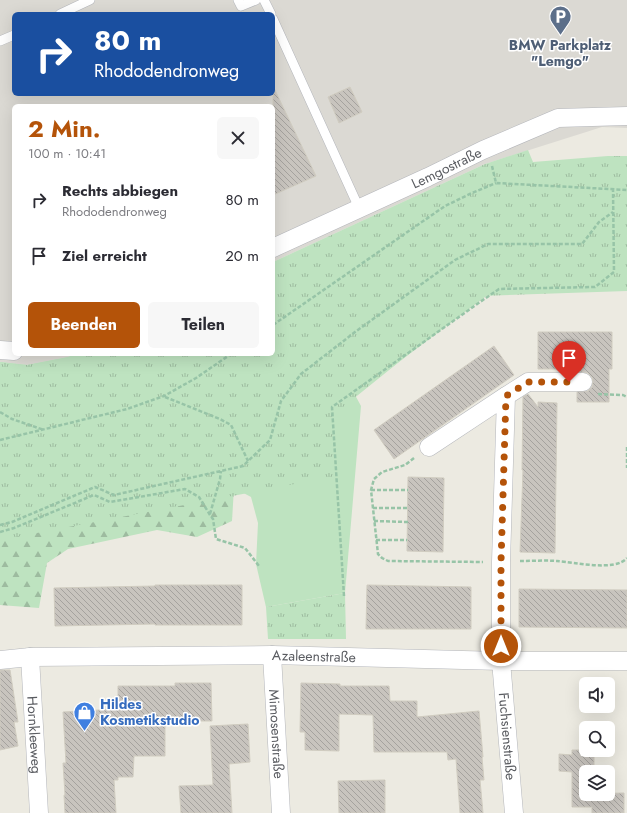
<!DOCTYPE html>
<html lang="de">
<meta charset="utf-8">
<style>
body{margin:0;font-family:Jost,sans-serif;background:#f7f7f7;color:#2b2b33;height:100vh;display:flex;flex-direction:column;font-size:15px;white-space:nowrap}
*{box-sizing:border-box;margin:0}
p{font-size:13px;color:#7c7c81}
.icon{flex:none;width:22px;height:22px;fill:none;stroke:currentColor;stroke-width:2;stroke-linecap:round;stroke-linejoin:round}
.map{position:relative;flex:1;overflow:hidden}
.side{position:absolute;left:12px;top:104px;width:263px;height:252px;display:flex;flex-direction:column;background:#fff;border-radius:6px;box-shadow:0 4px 16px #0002}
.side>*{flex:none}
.hud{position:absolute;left:12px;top:12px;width:263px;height:84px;border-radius:6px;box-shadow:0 4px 16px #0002;background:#1a4fa0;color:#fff;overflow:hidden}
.fabs{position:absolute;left:579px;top:677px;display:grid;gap:8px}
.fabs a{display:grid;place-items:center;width:36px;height:36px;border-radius:6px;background:#fff;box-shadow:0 4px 16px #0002;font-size:20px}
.pin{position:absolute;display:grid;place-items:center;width:34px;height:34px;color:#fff;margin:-41px -17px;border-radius:50% 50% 50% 0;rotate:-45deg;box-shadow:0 0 4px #0007}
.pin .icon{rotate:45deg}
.me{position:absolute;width:44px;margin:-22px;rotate:0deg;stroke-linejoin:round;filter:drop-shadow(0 0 3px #0008)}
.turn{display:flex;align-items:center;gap:14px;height:84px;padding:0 16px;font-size:18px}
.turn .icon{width:52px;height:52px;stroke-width:2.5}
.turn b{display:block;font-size:28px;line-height:34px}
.round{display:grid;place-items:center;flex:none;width:42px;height:42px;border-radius:6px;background:#f7f7f7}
.overview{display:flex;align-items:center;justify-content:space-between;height:68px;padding:0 16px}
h1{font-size:24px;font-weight:700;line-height:30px;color:#b45309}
.button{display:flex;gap:8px;margin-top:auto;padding:8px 16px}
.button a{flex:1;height:46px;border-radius:6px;background:#b45309;color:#fff;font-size:16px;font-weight:700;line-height:46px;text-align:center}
.button a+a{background:#f7f7f7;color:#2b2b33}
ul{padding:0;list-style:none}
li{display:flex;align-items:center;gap:12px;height:56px;padding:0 16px}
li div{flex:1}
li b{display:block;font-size:15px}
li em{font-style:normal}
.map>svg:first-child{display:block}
.industrial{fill:#dbd9d3;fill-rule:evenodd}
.grass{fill:#bee3c0}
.forest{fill:url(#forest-firs)}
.park{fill:url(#park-tufts)}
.building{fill:url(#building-back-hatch);stroke:#d0ccc0}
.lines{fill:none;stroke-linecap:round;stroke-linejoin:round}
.lane-casing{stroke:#b4b6bb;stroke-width:10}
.street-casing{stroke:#b4b6bb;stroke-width:19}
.path{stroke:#97c4a7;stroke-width:2.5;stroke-dasharray:4 2;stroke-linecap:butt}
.lane{stroke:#fff;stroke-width:9}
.street{stroke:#fff;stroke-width:18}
.route{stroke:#b45309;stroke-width:7;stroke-dasharray:0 12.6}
.labels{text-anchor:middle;stroke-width:3;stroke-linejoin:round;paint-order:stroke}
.service-label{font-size:14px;font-weight:bold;fill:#4e5e75;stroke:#fff}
.street-label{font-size:14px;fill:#5a5c61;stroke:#fff}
.shop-label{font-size:14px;font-weight:bold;fill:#366cbe;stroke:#fff;text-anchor:start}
</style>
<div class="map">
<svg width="627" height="813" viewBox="0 0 627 813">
<defs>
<pattern id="forest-firs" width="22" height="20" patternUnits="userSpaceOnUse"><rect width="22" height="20" fill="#bee3c0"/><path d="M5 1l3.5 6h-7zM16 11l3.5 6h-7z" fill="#9dbb9f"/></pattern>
<pattern id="park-tufts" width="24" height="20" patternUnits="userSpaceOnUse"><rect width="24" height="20" fill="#bee3c0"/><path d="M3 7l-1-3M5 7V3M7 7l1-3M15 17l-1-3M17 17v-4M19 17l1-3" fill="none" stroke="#9dbb9f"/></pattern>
<pattern id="building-back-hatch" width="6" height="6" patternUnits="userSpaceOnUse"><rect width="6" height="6" fill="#c8c4be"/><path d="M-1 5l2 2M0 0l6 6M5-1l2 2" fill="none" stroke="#a5a29e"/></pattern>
</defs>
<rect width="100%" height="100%" fill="#eceae1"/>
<path class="industrial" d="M0 0H627V128L602 127 485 164 273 262V106H14V354H76L68 357 27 365 0 362ZM14 14H273V94H14Z"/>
<path class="grass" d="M493 291 355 395 361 406 345 593 266 607 256 564 258 523 251 497 0 362 27 365 68 357 76 354H273Z"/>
<path class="forest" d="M0 482 234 488 232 521 197 537 157 530 68 549 47 563 39 608 0 605Z"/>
<path class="park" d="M528 150 533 162 608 156H627V291L481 296 332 416 337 476 0 540V362L27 365 68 357 76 354H273V262L485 164Z
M345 593 346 639H268L266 607Z"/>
<path class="building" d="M273 86 316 176 273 195Z
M350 87 362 112 339 123 328 97Z
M538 332H612V369H609V402H577V392L588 391 592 387 593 382 592 377 588 373 583 372H576V369H538Z
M494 346 514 375 394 459 374 430Z
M528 394 538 407V402L557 403 555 553 520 552 523 470H522L523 397Z
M408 477 444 478 443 552 407 551Z
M155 585H242V625H155V624L55 626 54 588 155 586Z
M367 585 471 587V629H366Z
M519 589 627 590V628L519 627Z
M0 670H10L18 722H14L18 746 0 750Z
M175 683H211L212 721H165V756H134L133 777H118V780H114L116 813H65L64 795H65L63 763H66L63 712 118 709V686H175Z
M301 683 340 684V686H389L390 701H417V717L479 711 483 757H482L484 780H480L483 813H460L456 759 448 760 447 752H374L373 715 339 714V751L305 750V732H300Z
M248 724 250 762 229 764 232 813H181L179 786 213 785 210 726Z
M572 750H594V772H586V794L624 793V813H592V807H572V772L559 771V754L572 755Z
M385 780V813H339L338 781Z"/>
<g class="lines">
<defs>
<path id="lane" d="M238 0 241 6 256 0
M264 0 271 14
M60 14 90 0
M273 19 359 208
M0 41 14 35"/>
<g id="street">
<path id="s1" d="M273 248 428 177 483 150 558 118 627 116"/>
<path d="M0 350 14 351"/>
<path d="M506 396 528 382H583"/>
<path id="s2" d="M429 447 506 396 501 562V661L514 813"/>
<path id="s3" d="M272 655 281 813"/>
<path id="s4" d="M30 657 39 813"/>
<path id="s5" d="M0 660 30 657 272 655 501 661H627"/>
</g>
</defs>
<use href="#lane" class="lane-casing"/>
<use href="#street" class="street-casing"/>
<path class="path" d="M492 166 496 183 627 190
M273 325 445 206 472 193 496 183
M598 394 623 395 627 397
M165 397 220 419 231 425 248 461
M0 412 12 419 44 430
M0 440 127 409 164 396 196 378 231 354
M627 447V468
M414 458 405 465 382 472 374 479 371 490 378 554 382 558 388 561 483 562
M371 490H408
M373 508H408
M210 514 220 479 221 471
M374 521 408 522
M0 525 12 522 95 487 114 495 243 466 270 440 281 401 301 374 355 332 455 260 488 244H582L599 222 613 212
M0 532 14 528 94 495 110 502 185 489 199 497 210 515 213 519 216 539 245 548 259 566
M376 540H407
M520 561C532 561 545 560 557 561 574 562 615 572 627 558
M344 596 332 407 480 302 499 289 595 287 614 272 613 189"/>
<use href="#lane" class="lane"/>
<use href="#street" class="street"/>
</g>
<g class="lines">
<path class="route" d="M501 646V562L506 396 528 382H569"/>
</g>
<defs>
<symbol id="parking-pin" viewBox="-11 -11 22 30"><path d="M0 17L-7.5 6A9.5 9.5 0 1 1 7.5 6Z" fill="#5c6f8a" stroke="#fff"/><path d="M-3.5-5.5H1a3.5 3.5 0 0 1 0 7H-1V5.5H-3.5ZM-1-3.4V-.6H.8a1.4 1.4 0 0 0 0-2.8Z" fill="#fff"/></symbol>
<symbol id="shop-pin" viewBox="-11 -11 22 30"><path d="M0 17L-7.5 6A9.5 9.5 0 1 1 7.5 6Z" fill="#3f7fe0" stroke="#fff"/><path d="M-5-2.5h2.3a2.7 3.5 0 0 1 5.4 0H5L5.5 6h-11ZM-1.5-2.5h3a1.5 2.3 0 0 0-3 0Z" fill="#fff"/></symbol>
</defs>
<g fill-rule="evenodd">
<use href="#parking-pin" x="548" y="4" width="25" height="34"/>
<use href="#shop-pin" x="72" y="700" width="25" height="34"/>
</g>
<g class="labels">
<g class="service-label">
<text x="560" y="50">BMW Parkplatz<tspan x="560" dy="16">"Lemgo"</tspan></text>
</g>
<g class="street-label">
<text dy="5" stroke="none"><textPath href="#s1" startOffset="191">Lemgostraße</textPath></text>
<text dy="5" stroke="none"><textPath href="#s5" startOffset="314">Azaleenstraße</textPath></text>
<text dy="5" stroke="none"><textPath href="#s3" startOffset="79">Mimosenstraße</textPath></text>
<text dy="5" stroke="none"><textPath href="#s4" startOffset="78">Hornkleeweg</textPath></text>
<text dy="5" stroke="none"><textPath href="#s2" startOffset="433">Fuchsienstraße</textPath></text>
</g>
<g class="shop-label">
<text x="100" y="709">Hildes<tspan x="100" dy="16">Kosmetikstudio</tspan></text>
</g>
</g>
</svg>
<div class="fabs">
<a><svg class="icon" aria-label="sound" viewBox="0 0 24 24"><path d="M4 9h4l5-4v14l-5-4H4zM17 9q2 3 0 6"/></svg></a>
<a><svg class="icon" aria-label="search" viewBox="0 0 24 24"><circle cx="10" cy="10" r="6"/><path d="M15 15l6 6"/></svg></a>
<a><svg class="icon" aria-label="layers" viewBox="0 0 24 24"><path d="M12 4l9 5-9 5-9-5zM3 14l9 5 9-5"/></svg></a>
</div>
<div class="pin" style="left:569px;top:382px;background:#d93025"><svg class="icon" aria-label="arrive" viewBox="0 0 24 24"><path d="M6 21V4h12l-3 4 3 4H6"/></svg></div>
<svg class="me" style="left:501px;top:646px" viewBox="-20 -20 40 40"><circle r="17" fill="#b45309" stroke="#fff" stroke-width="3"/><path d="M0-11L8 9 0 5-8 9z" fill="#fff"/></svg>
<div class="hud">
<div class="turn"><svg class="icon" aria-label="right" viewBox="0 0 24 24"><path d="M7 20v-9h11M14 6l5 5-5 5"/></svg><div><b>80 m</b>Rhododendronweg</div></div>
</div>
<section class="side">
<div class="overview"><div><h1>2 Min.</h1><p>100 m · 10:41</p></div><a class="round"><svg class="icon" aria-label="close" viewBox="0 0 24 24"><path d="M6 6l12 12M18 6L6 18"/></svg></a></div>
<ul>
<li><svg class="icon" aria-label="right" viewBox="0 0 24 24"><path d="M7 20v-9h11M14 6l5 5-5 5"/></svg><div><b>Rechts abbiegen</b><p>Rhododendronweg</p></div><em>80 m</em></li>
<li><svg class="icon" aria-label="arrive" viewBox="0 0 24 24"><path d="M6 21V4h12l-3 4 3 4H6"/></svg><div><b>Ziel erreicht</b></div><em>20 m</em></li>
</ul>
<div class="button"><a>Beenden</a><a>Teilen</a></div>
</section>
</div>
